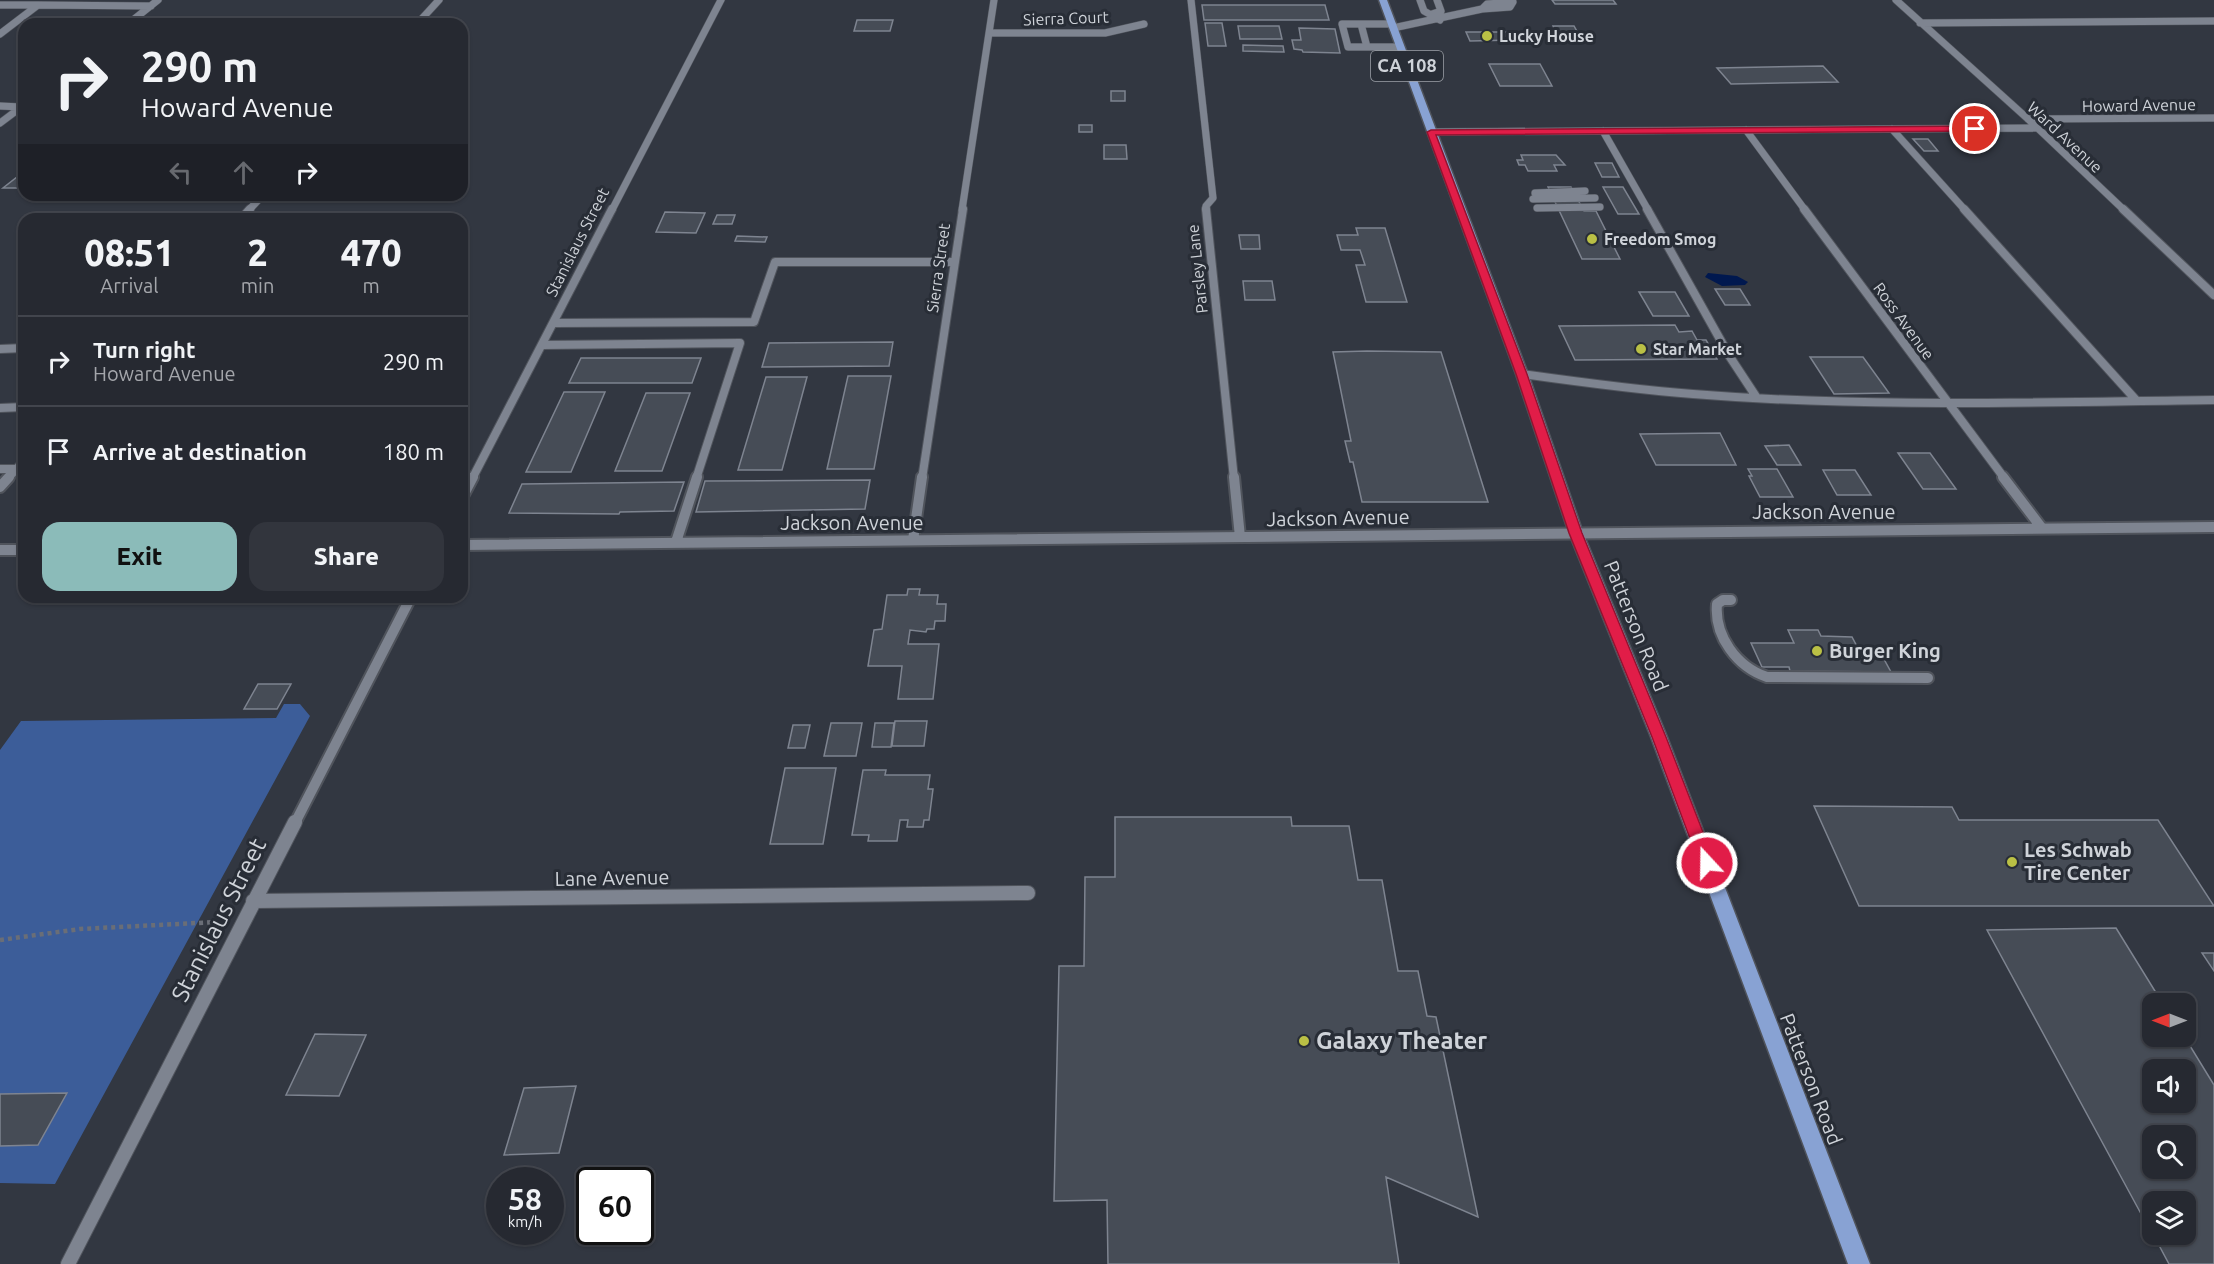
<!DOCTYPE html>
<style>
body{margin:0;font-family:Ubuntu,sans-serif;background:#32353d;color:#f1f3f6;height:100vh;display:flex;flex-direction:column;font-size:22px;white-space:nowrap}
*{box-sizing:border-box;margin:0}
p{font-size:20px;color:#a4a6ab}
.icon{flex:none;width:33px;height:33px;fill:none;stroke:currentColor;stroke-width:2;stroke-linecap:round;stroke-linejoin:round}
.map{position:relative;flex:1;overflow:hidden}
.side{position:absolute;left:18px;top:213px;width:450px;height:390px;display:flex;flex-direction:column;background:#262931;border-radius:18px;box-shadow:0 2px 4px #0004,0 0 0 2px #42454d}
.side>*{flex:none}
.banner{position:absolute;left:18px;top:18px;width:450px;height:183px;border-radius:18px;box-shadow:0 2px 4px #0004,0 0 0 2px #42454d;background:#262931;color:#f1f3f6;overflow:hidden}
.needle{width:39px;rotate:270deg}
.buttons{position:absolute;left:2142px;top:993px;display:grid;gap:12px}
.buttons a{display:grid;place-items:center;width:54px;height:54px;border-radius:12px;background:#262931;box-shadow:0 2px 4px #0004,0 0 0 2px #42454d;font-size:30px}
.speed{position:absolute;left:486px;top:1167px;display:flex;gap:12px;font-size:30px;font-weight:700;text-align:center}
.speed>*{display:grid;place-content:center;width:78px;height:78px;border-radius:50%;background:#262931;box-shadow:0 2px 4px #0004,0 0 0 2px #42454d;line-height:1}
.speed small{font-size:15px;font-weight:400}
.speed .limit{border:3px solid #111;border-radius:9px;background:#fff;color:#111}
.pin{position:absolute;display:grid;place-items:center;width:51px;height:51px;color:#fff;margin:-26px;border:3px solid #fff;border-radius:50%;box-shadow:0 2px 6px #0007}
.me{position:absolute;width:66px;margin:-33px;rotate:339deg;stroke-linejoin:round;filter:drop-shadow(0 0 4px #0008)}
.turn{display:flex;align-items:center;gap:21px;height:126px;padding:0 24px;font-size:27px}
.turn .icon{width:78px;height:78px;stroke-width:2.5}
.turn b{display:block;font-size:42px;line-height:51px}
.lanes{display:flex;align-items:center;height:57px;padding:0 24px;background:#0003;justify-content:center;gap:30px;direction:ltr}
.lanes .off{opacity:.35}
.eta{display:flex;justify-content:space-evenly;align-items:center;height:102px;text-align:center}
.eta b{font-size:36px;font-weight:800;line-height:42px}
.cta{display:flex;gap:12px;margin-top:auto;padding:12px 24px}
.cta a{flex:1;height:69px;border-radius:18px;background:#8bbbb9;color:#111;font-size:24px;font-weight:800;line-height:69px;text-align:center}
.cta a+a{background:#32353d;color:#f1f3f6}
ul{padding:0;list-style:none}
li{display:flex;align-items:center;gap:18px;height:90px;padding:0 24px;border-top:2px solid #42454d}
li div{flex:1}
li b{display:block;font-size:22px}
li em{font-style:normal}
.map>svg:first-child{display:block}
.green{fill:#3c5d99}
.water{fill:#00184f}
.building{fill:#464c56;stroke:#7e8490;stroke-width:1.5;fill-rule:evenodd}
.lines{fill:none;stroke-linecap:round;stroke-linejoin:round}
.minor-far3-casing{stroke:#50545c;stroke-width:8}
.minor-far2-casing{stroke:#50545c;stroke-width:10}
.minor-far1-casing{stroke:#50545c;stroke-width:14}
.minor-casing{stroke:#50545c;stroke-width:16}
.major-casing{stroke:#50545c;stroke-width:3}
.path{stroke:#6a6e77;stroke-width:4.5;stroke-dasharray:4 4;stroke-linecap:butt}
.minor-far3{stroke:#7e8490;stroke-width:7}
.minor-far2{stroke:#7e8490;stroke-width:8}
.minor-far1{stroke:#7e8490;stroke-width:10}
.minor{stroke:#7e8490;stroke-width:14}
.major{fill:#88a2d3;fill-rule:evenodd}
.route{fill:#e11d48;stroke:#92132f;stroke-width:1.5}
.poi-dot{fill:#bac045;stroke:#282d36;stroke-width:2}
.labels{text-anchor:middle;stroke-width:6;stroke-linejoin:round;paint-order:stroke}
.far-street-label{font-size:16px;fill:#cfd3d9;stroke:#282d36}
.far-poi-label{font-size:16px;font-weight:bold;fill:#cfd3d9;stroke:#282d36;text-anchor:start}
.shield{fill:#282d36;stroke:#9da1a8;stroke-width:1.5}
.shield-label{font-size:18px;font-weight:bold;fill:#cfd3d9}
.street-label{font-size:20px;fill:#cfd3d9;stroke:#282d36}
.poi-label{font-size:20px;font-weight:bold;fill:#cfd3d9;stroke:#282d36;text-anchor:start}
.near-street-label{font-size:24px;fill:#cfd3d9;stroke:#282d36}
.near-poi-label{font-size:24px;font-weight:bold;fill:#cfd3d9;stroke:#282d36;text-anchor:start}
</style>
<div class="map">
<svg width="2214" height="1264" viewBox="0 0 2214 1264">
<rect width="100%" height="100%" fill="#323741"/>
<path class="green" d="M284 704H300L310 716 55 1184 0 1183V750L21 721 276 718Z"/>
<path class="water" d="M1708 273 1737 276 1748 282 1745 285 1722 286 1705 277Z"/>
<path class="building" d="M1552 0H1613L1616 4H1555Z
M1202 5H1325L1329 20H1204Z
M857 20H893L890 31H854Z
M1205 23H1222L1226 46H1208Z
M1238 26H1279L1282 39H1240Z
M1553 26H1574L1583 42H1561Z
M1299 28 1335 29 1340 53 1303 52 1302 50 1294 49 1292 40H1301Z
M1466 32H1508L1513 40 1470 41Z
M1243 45 1283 46 1284 52 1243 51Z
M1489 64H1540L1552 86H1500Z
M1823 66 1838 82 1731 84 1717 68Z
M1111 91H1125V101H1111Z
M1079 125H1092V132H1079Z
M1913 139H1928L1938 151H1924Z
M1104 145H1126L1127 159H1104Z
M1521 155H1556L1565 165H1554L1557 171H1528L1525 165H1519L1517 160H1523Z
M1595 163H1612L1619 177H1602Z
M17 177H24V183L18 188H3Z
M1548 187H1571L1584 211H1596L1620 259H1582Z
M1603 187H1623L1639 214H1618Z
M665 212 705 213 696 233 656 232Z
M717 215H735L732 224H713Z
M1356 228H1385L1407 302H1366L1356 265H1365L1360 250H1341L1337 235H1358Z
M1239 235H1259L1260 249H1241Z
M737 236 767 237 765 242 735 241Z
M1243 281H1272L1275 300H1245Z
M1715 289H1740L1750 305H1725Z
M1639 292H1675L1689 316H1653Z
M1675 325 1679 332 1692 331 1697 340H1706L1717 359 1575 360 1559 326Z
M893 342 889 366 762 367 769 343Z
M1367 351 1441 352 1488 502H1362L1353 462H1350L1345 441H1351L1333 352Z
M1810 357H1863L1889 393 1834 394Z
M581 358H701L692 383H569Z
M848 376H891L874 469H827Z
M766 377H807L782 470H738Z
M564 392H605L571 472H526Z
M646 393H690L662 471H615Z
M1720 433 1736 465H1656L1640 434Z
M1789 445 1801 465H1777L1765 446Z
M1898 453H1930L1956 489H1923Z
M1748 469H1777L1793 497H1760L1749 476H1752Z
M1823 470H1855L1871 495H1837Z
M870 480 865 509 696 512 705 481Z
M684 482 674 511 620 512 619 514 509 513 522 484Z
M908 589H920L919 595H938L937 604H946L945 621H935L934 629H927L926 632 910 630 908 644H939L933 699H898L902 666H868L874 630 882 629 887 595H907Z
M1788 630H1818L1821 636 1852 637 1860 652H1880L1891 672 1790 671 1789 667H1762L1751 643H1794Z
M258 684H291L277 709H244Z
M895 721H927L924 746H892Z
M831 723H862L856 756H824Z
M875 723H894L891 747H872Z
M793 725H810L805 748H788Z
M785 768H836L823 844H770Z
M863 770H886L885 775H930L928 789H933L929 820H924L923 827H907L908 820H900L897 841H868L869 835H852Z
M1814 806 1952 807 1959 820H2158L2214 906H1859Z
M1115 817H1291L1292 826H1349L1358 880H1382L1398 971H1418L1427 1016 1436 1017 1478 1217 1386 1177 1399 1264H1108L1107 1200 1054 1201 1059 966H1084L1085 877H1115Z
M2116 928 2163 1004H2152V1036H2184L2214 1085V1264H2169L2153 1234H2186V1202H2152V1234L1987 930ZM2152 1070H2186V1102H2152ZM2152 1136H2186V1168H2152Z
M2202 953H2214V971Z
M315 1034 366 1035 339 1096 286 1095Z
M576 1086 559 1153 504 1155 524 1088Z
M67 1093 38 1145 0 1146V1094Z"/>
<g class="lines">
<defs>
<path id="minor-far3" d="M1191 0 1213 198 1206 206V210
M1420 0 1424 11 1440 20
M1896 0 2028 119 2124 210
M1513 2 1510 7 1482 9 1487 4Z
M0 5H38
M1432 14 1441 11 1437 0
M1920 23 2214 21
M128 24 158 0
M417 24 439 0
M1361 24 1367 47
M1392 24H1342L1348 47H1400
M1393 28 1482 9
M989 33H1105L1144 24
M0 34 38 5 151 6
M0 106 21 107
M2028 119 2214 118
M0 123 24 105
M1892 129 1965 210
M1746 130 1805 210
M1603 131 1648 210
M1431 132 2037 128
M1535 193 1585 191
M1533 199 1595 198
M1537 208 1600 207
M249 210 263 195
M612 210 721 0
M962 210 994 0"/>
<path id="minor-far2" d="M1206 209 1234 479
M1647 209 1730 357 1757 398
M1804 209 2005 479
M1964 209 2136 400
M2123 209 2214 295
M241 219 250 209
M554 323 754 322 775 262H953
M542 345 740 343 696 479
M0 349 24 348
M1522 374C1579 382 1636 390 1693 394 1866 408 2041 402 2214 400
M0 408 24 407
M0 469H16
M7 479 24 461
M472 479 612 209
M922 479 963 209"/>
<path id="minor-far1" d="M1234 477 1240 537
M2003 477 2041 527
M0 487 9 477
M462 498 473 477
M913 540 922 477
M676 542 697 477
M462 545 2214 527
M0 550H24
M1731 600H1723L1717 604C1714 636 1737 667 1767 677L1928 678
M295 823 411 597"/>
<path id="minor" d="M253 901 1028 893
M68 1264 295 822"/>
<path id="major" d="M1379 0H1387L1528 374 1583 533 1667 737 1870 1264H1848L1651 737 1569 533 1516 374Z"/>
</defs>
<use href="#minor-far3" class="minor-far3-casing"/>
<use href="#minor-far2" class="minor-far2-casing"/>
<use href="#minor-far1" class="minor-far1-casing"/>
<use href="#minor" class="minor-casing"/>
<use href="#major" class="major-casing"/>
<path class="path" d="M0 940 80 929 217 922"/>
<use href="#minor-far3" class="minor-far3"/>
<use href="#minor-far2" class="minor-far2"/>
<use href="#minor-far1" class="minor-far1"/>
<use href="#minor" class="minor"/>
<use href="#major" class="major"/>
</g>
<path class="route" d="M1975 126 1978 127V131L1436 135 1527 374 1582 533 1666 737 1715 863 1712 868 1707 870 1701 868 1652 737 1569 533 1516 374 1427 132 1431 130Z"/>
<g class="poi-dot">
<circle cx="1487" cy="36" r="6"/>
<circle cx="1592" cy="239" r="6"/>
<circle cx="1641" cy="349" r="6"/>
<circle cx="1817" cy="651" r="6"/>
<circle cx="2012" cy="862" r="6"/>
<circle cx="1304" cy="1041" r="6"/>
</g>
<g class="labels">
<g class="far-street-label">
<text transform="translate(1066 18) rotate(-2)" y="6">Sierra Court</text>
<text transform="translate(2139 105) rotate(-1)" y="6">Howard Avenue</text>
<text transform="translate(2065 137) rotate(43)" y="6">Ward Avenue</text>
<text transform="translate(577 242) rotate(-63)" y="6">Stanislaus Street</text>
<text transform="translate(938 268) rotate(-82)" y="6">Sierra Street</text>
<text transform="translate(1197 269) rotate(-96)" y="6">Parsley Lane</text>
<text transform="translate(1904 321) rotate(54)" y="6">Ross Avenue</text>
</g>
<g class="far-poi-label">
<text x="1499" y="42">Lucky House</text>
<text x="1604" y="245">Freedom Smog</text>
<text x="1653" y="355">Star Market</text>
</g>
<rect class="shield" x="1371" y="51" width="72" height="30" rx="4.5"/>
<g class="shield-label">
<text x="1407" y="72">CA 108</text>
</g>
<g class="street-label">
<text x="1824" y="519">Jackson Avenue</text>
<text transform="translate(1338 518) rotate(-1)" y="7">Jackson Avenue</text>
<text x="852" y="530">Jackson Avenue</text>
<text transform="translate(1636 626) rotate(68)" y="7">Patterson Road</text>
<text transform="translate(612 878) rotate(-1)" y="7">Lane Avenue</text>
<text transform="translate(1811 1079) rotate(69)" y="7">Patterson Road</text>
</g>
<g class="poi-label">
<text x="1829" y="658">Burger King</text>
<text x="2024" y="857">Les Schwab<tspan x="2024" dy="23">Tire Center</tspan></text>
</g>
<g class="near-street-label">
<text transform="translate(219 920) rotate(-63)" y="8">Stanislaus Street</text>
</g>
<g class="near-poi-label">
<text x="1316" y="1049">Galaxy Theater</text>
</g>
</g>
</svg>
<div class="buttons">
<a><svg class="needle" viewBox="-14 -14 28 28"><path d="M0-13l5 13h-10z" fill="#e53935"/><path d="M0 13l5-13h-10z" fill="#a4a6ab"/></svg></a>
<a><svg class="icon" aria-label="sound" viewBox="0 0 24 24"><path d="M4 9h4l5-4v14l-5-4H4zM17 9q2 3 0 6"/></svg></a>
<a><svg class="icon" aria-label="search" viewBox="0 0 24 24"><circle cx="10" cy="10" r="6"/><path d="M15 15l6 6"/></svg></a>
<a><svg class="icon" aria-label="layers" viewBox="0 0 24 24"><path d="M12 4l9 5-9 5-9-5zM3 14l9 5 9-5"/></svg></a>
</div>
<div class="speed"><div>58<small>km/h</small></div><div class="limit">60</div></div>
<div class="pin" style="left:1975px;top:129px;background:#d93025"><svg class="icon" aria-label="arrive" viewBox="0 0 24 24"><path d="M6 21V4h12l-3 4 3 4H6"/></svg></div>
<svg class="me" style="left:1707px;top:863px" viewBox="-20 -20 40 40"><circle r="17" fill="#e11d48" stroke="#fff" stroke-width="3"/><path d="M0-11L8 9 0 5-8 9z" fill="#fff"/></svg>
<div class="banner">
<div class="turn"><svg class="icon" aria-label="right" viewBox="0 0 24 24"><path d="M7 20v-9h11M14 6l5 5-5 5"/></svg><div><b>290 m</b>Howard Avenue</div></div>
<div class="lanes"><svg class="icon off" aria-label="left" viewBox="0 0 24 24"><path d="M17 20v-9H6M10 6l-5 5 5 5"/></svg><svg class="icon off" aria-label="ahead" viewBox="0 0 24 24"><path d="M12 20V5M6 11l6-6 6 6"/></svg><svg class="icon" aria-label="right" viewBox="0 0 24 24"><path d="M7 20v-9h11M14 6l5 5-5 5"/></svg></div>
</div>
<section class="side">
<div class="eta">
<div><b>08:51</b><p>Arrival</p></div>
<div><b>2</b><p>min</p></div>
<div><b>470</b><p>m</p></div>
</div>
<ul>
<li><svg class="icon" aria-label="right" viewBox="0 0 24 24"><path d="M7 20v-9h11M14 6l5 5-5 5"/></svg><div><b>Turn right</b><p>Howard Avenue</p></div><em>290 m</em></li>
<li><svg class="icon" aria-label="arrive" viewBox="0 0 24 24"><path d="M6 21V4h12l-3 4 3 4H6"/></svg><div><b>Arrive at destination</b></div><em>180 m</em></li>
</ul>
<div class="cta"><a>Exit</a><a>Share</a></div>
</section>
</div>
